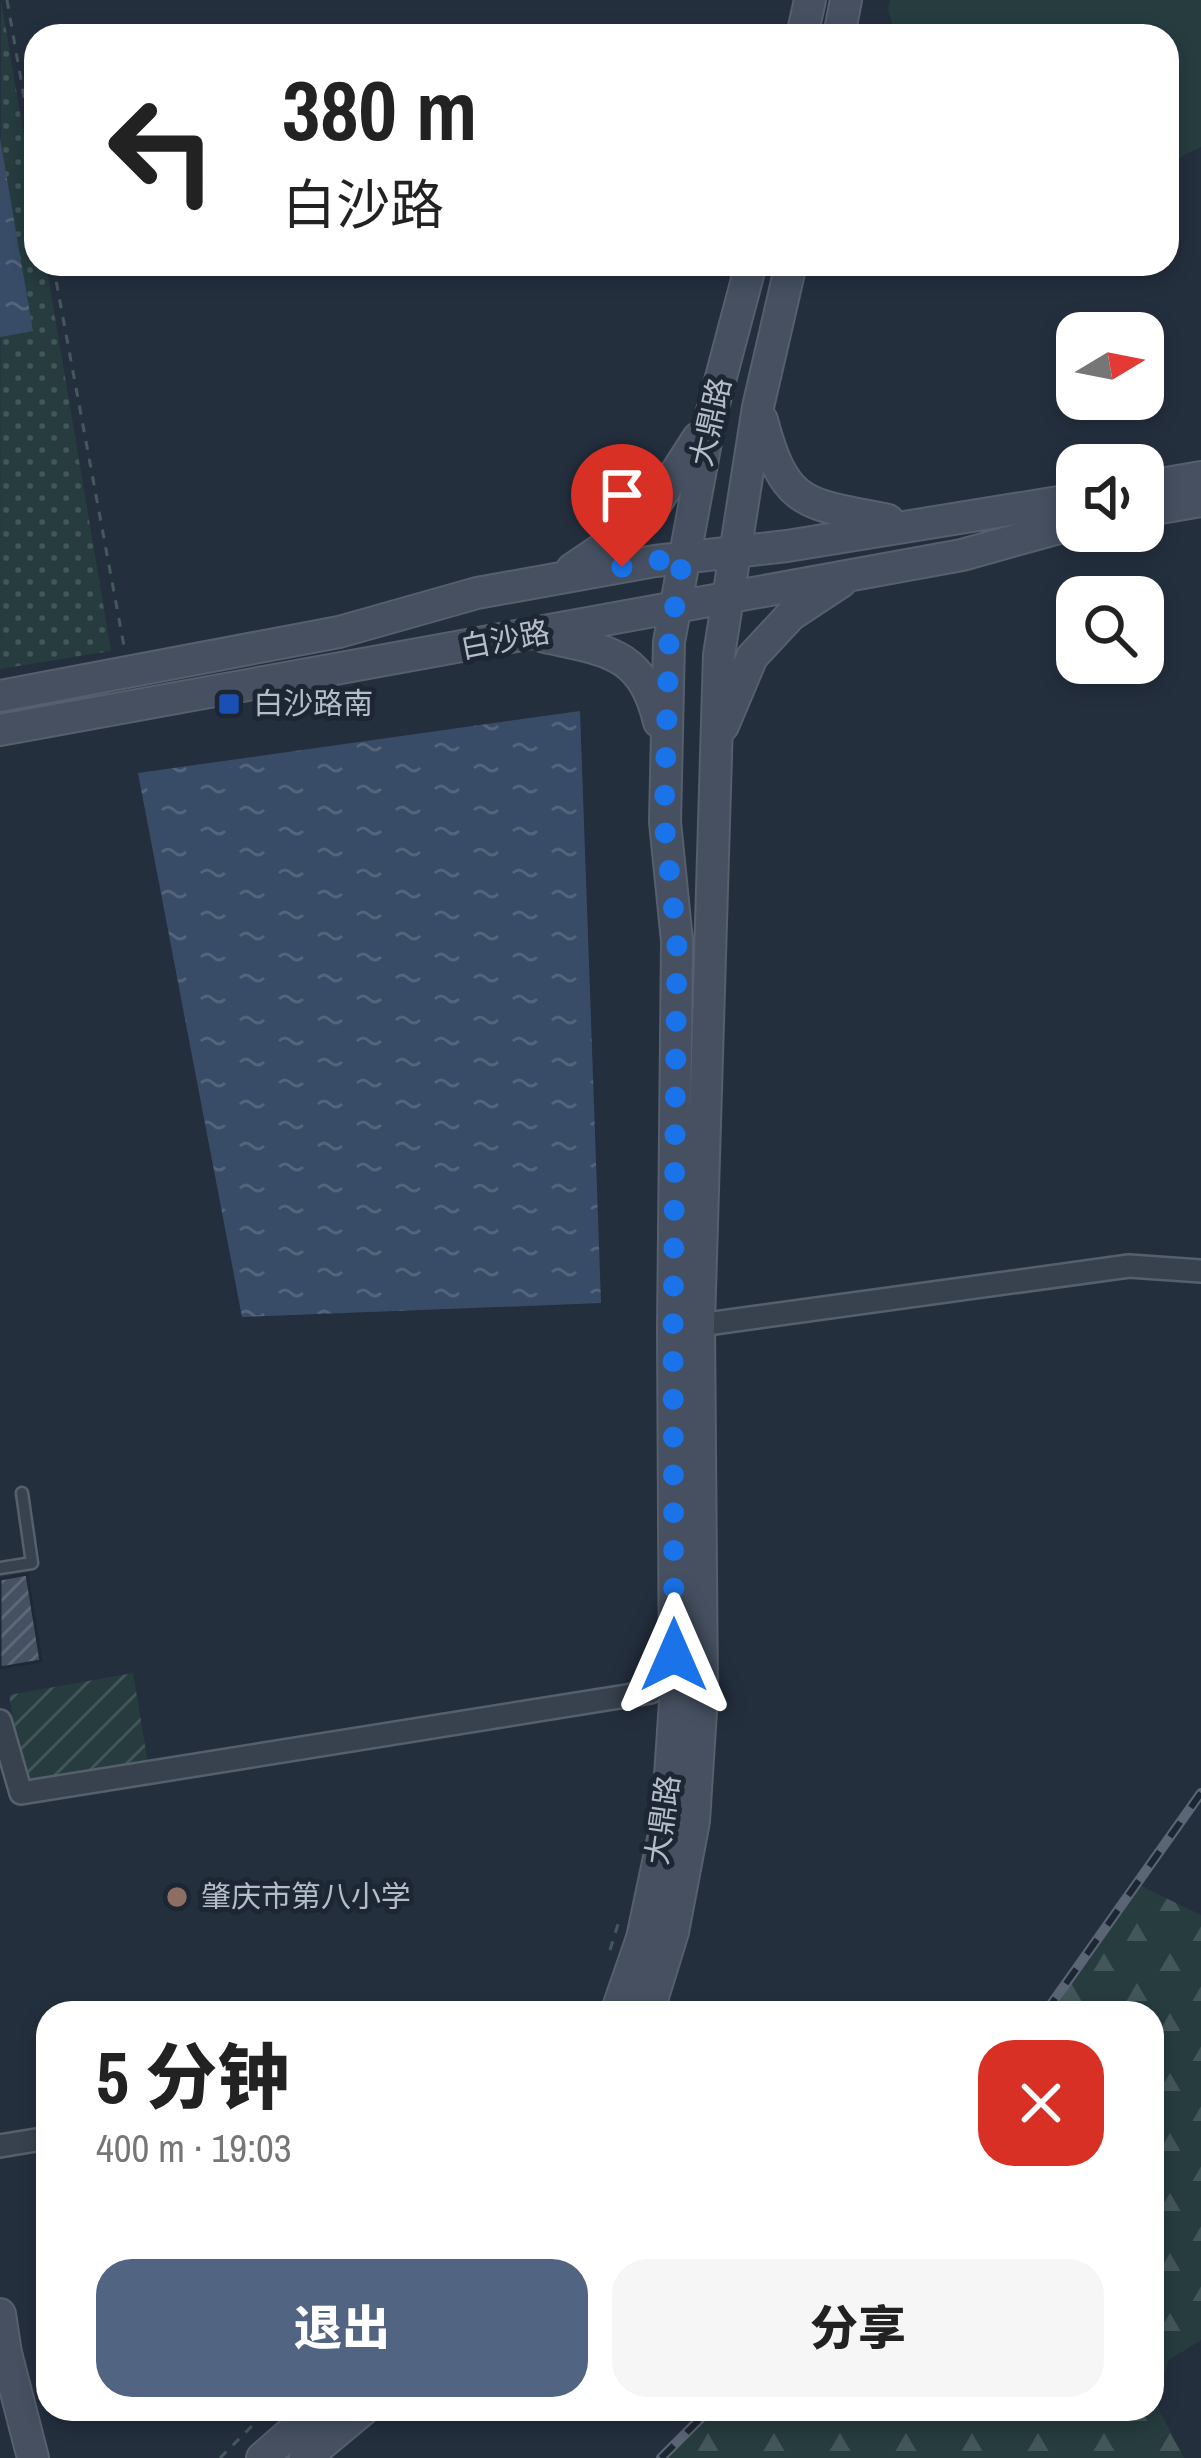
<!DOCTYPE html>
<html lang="zh">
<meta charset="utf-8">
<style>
body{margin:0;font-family:"Archivo Narrow","Noto Sans SC",sans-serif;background:#f6f6f6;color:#222;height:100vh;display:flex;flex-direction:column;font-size:45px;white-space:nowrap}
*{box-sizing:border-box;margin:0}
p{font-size:39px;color:#767676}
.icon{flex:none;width:66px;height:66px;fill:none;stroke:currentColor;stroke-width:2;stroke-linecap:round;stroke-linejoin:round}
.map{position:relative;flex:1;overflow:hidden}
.drawer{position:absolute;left:36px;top:2001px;width:1128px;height:420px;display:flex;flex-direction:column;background:#fff;border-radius:36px;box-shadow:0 6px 18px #0003}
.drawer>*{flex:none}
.hud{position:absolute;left:24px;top:24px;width:1155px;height:252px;border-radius:36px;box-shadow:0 6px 18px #0003;background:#fff;color:#222;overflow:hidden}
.needle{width:78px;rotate:80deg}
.controls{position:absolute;left:1056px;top:312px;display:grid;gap:24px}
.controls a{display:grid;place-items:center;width:108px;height:108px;border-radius:24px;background:#fff;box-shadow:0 6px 18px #0003;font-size:60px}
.pin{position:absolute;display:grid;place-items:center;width:102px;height:102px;color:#fff;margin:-123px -51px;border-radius:50% 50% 50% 0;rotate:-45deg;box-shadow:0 0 12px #0007}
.pin .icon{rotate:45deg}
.me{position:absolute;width:132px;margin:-66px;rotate:0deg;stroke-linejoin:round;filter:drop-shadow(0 0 9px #0008)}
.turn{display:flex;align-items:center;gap:42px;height:252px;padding:0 60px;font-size:54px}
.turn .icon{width:156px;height:156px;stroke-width:2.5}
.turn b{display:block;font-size:84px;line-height:102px}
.round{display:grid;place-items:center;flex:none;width:126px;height:126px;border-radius:36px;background:#f6f6f6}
.head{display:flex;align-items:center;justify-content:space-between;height:204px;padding:0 60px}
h1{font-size:72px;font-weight:800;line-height:90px}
.cta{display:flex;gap:24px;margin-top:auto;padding:24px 60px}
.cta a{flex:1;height:138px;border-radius:36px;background:#516482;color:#fff;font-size:48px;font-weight:800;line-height:138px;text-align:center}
.cta a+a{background:#f6f6f6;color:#222}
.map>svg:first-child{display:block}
.grass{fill:#263c3f}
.forest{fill:url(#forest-firs)}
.park{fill:url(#park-dots)}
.garden{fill:url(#garden-furrows)}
.water{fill:url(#water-ripples)}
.building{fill:url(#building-hatch);stroke:#1f2835;stroke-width:3}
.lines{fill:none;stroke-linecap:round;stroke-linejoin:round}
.lane-casing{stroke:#565f6c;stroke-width:15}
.street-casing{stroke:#565f6c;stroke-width:26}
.secondary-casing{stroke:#565f6c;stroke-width:34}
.path{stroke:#44595c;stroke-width:3;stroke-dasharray:9 9;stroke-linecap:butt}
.lane{stroke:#38414e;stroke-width:10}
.street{stroke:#38414e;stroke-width:21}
.secondary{stroke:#465061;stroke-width:30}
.rail-casing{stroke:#5a6575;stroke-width:10}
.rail{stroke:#1d2633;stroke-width:6;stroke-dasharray:18;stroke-linecap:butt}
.route{stroke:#1a73e8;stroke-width:21;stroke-dasharray:0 37.8}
.transit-dot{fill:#1a4fb4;stroke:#1d2633;stroke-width:4.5}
.education-dot{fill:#8d6e63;stroke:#1d2633;stroke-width:4.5}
.labels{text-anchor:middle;stroke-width:10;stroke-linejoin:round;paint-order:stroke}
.street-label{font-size:30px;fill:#b4bcc9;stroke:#1d2633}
.poi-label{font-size:30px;fill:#b4bcc9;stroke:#1d2633;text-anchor:start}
</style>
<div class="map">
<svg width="1201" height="2458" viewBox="0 0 1201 2458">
<defs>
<pattern id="forest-firs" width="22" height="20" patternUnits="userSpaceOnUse" patternTransform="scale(3)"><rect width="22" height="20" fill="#263c3f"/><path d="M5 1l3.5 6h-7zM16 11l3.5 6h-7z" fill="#435659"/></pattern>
<pattern id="park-dots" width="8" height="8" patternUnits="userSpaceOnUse" patternTransform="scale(3)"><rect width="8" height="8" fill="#263c3f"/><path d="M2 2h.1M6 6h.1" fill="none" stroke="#435659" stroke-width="1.8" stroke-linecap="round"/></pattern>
<pattern id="garden-furrows" width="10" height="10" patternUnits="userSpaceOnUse" patternTransform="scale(3)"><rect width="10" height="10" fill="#263c3f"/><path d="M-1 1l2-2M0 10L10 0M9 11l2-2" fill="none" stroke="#435659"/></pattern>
<pattern id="water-ripples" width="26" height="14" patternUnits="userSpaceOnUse" patternTransform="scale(3)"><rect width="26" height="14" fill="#394c67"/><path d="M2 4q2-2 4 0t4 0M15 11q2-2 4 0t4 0" fill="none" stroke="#53647b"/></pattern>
<pattern id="building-hatch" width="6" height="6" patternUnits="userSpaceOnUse" patternTransform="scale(3)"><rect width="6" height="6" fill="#455162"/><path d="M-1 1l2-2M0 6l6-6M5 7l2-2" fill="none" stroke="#5d6877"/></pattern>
</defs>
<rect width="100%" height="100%" fill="#242f3e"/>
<path class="grass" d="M890 0H1201V147L1167 164V36H896L888 10Z"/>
<path class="forest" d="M1137 1884 1201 1915V2340L1169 2360 1154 2400 1184 2458H661L710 2409H1152V2013H1045Z"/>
<path class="park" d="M1 0 36 207V264H46L111 651 0 669Z"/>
<path class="garden" d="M133 1673 148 1764 24 1785 9 1695Z"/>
<path class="water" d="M0 138 33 331 0 337Z
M580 711 601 1303 242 1317 138 773Z"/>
<path class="building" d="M27 1574 41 1661 0 1668V1579Z"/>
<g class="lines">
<defs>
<path id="lane" d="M0 1568 32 1563 22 1493"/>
<path id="street" d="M685 1327 1129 1266 1201 1271
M0 1721 21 1793 651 1692
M0 2146 48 2138"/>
<path id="secondary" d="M802 36 810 0
M839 36 846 0
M762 420C785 508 806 503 888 520
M1143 487 1201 477
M1143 511 1201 501
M572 569 646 519 698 438
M545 637C608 651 642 652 659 722
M0 696 339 632 477 593 655 561 787 546 1077 499
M723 726 752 657 791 615 841 582
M0 730 962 555 1077 523
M616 2013 642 1938 667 1820 675 1702 673 1329 677 941 665 822 669 642 711 415 751 264
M648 2013 673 1932 694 1821 702 1696 699 1324 719 655 758 407 791 264
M0 2314 6 2353 33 2458
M262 2458 318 2409
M305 2458 364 2409"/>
</defs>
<use href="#lane" class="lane-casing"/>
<use href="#street" class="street-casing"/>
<use href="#secondary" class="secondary-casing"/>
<path class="path" d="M7 0 36 166
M53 264 124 646
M610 1950 618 1924
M220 2458 269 2409"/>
<use href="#lane" class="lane"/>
<use href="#street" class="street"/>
<use href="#secondary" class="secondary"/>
<defs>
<path id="rail" d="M1045 2013 1201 1793
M661 2458 710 2409"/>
</defs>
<use href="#rail" class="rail-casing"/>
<use href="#rail" class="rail"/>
</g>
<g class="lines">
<path class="route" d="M622 567 683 556 669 642 664 822 677 941 673 1329 674 1655"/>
</g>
<rect class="transit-dot" x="217" y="692" width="24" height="24" rx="6"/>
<circle class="education-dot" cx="177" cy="1897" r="12"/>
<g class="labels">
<g class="street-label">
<text transform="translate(711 422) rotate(-77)" y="10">大鼎路</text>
<text transform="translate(505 640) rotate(-11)" y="10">白沙路</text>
<text transform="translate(663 1820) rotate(-82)" y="10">大鼎路</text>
</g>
<g class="poi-label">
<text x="253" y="714">白沙路南</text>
<text x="201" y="1907">肇庆市第八小学</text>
</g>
</g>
</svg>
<div class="controls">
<a><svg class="needle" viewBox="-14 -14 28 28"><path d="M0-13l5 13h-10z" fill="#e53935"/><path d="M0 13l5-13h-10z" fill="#767676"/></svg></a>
<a><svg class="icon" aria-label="sound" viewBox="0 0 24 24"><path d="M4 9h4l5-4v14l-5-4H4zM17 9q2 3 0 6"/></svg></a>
<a><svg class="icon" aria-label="search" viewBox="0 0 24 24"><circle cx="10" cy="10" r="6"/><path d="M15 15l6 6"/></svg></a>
</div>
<div class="pin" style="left:622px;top:567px;background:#d93025"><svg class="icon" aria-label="arrive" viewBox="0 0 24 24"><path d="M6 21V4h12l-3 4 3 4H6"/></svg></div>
<svg class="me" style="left:674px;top:1655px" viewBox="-20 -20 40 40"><path d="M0-17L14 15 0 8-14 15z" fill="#1a73e8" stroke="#fff" stroke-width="4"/></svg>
<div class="hud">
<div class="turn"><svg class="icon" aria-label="left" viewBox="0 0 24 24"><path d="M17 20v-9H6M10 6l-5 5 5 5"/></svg><div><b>380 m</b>白沙路</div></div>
</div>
<section class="drawer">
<div class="head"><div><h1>5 分钟</h1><p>400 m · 19:03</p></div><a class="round" style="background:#d93025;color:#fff"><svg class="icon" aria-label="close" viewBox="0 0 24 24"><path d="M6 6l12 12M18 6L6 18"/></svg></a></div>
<div class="cta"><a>退出</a><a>分享</a></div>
</section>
</div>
